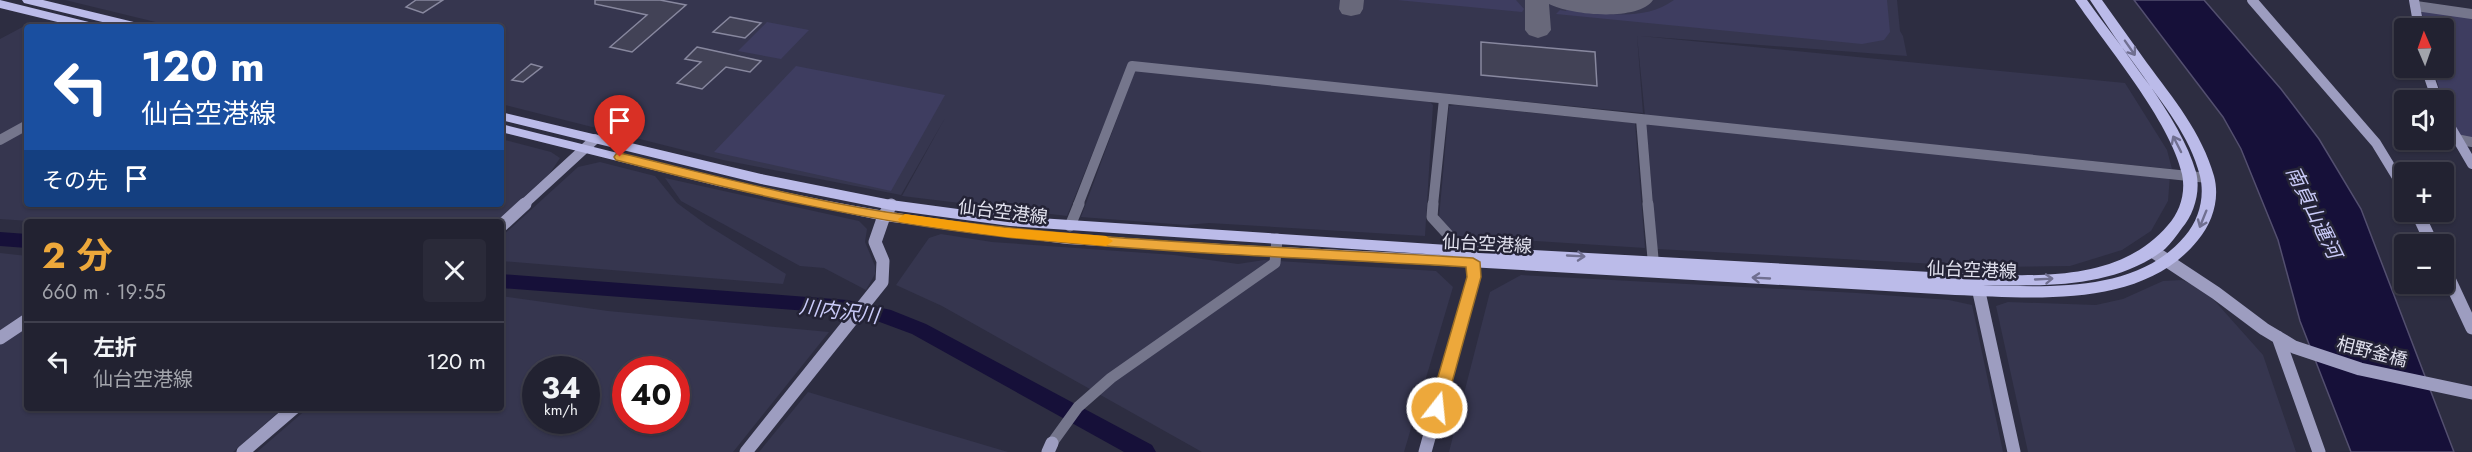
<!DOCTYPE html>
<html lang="ja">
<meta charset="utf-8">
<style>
body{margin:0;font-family:Jost,"Noto Sans JP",sans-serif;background:#2a2a39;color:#f1f3f6;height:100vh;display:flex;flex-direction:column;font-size:22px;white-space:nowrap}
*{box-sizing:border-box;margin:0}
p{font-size:20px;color:#a2a4ab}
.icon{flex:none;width:33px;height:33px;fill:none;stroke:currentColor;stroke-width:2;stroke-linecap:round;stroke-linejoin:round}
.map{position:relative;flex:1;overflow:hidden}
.panel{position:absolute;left:24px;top:219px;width:480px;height:192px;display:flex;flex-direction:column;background:#222231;border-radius:6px;box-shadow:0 2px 4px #0004,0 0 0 2px #3f3f4d}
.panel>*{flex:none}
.top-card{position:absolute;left:24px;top:24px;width:480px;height:183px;border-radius:6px;box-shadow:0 2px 4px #0004,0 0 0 2px #3f3f4d;background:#1a4fa0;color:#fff;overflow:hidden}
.needle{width:39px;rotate:358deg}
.buttons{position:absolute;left:2394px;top:18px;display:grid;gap:12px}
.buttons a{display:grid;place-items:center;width:60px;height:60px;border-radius:6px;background:#222231;box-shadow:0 2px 4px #0004,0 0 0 2px #3f3f4d;font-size:30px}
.speed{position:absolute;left:522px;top:356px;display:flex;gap:12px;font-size:30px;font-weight:700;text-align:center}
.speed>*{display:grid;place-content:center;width:78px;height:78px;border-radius:50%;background:#222231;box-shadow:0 2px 4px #0004,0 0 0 2px #3f3f4d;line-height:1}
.speed small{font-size:15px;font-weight:400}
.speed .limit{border:9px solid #d22;background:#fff;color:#111}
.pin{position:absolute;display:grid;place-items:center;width:51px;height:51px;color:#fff;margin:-62px -26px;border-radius:50% 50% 50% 0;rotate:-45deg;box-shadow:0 0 6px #0007}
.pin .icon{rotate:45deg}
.me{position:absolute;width:66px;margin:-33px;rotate:16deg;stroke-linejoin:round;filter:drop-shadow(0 0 4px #0008)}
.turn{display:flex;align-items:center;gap:21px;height:126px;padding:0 18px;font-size:27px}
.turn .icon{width:78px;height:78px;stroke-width:2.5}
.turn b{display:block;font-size:42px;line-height:51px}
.then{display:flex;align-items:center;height:57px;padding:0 18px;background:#0003;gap:12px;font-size:22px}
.round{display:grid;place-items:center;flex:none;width:63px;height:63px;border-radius:6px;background:#2a2a39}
.head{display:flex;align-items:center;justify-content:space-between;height:102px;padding:0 18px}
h1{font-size:36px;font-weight:700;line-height:45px;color:#eda83b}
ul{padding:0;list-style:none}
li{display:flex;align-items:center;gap:18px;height:78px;padding:0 18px;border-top:2px solid #3f3f4d}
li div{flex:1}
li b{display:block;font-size:22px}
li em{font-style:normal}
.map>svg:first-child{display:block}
.built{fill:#36364f;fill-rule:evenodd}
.green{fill:#3e3d60}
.water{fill:#161039;stroke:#534f6f;stroke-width:1.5}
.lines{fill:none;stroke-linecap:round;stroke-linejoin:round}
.river{fill:#161039;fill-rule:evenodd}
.taxiway{fill:#68687a;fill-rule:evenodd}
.building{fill:#424256;stroke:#88889f;stroke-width:1.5}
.street-far1{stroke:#75768c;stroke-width:10}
.street{stroke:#75768c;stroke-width:11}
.secondary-far1{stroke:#9d9dc0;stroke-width:10}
.secondary{stroke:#9d9dc0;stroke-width:13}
.primary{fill:#bbbbe9;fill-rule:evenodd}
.oneway{stroke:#706f90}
.route{fill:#eda83b;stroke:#9a6d26;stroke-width:1.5}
.slow{fill:#f59e0b}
.labels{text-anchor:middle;stroke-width:5;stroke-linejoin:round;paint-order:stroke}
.street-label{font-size:18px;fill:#e1e1ee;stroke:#242336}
.water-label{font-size:20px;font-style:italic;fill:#cacbf9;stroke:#242336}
</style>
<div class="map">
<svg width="2472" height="452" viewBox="0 0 2472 452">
<rect width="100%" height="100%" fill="#2d2d41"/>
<path class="built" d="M65 0H1897L1900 31 1903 36 1907 56 1640 36 2125 83 2167 150 2172 169 1645 116 1637 35 1643 113 1129 63 1067 216 902 196 945 118 901 195 723 160 501 104V27H176Z
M32 22 54 27H27V122L0 138V39Z
M1135 70 1428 100 1433 105 1425 236 1209 223 1186 225 1081 217Z
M1455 105 1635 123 1645 248 1456 236 1439 218 1449 106Z
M1646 122 2170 175 2168 201 2151 231 2122 250 2070 266 1992 267 1657 249Z
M27 127V204H501V139L551 152 560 158 550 173 497 222H44L0 219V143Z
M600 162 655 176 677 203 707 225 786 274 783 284 501 261V237L578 167Z
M665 178 859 221 867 229 865 242 875 266V274L866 290 824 268 800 266 681 201Z
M941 234 992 242 1174 255 1238 264 1264 260 1436 271 1453 287 1404 452H1202L942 306 896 285 929 238Z
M0 253 27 256V408H283L233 452H0Z
M1521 275 1857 293 1949 300 1972 305 2003 452H1449L1490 292Z
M2182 280 2200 288 2213 299 2263 355 2296 452H2028L1996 306 2008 302 2096 305 2123 299 2163 281Z
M501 296 608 311 829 332 733 452H257L308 408H501ZM536 369H586V420H536ZM626 369H676V420H626Z
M808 392 910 423 1008 452H759Z"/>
<path class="green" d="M1397 0H1516L1524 9 1522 12Z
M1674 0H1887L1890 32 1884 40 1862 44 1556 14 1560 10 1566 11 1567 8C1603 14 1643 22 1674 0Z
M2421 9 2472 16V144L2464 143C2450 119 2440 94 2433 68H2444V28H2425Z
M767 22 809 30 781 59 738 51Z
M796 66 945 95 891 191 714 152Z"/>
<path class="water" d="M2134 0H2204L2281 89 2319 139 2361 209 2454 452H2351L2300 321 2278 240 2241 149 2223 117Z"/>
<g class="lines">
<path class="river" d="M0 232 27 234V248L0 246Z
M501 274 847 300 891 310 926 324 1152 445 1156 452H1124L912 334 877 321 847 314 501 288Z"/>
<path class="taxiway" d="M1340 0H1364L1363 9 1360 14 1351 16 1342 14 1339 9Z
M1525 0H1653C1638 22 1570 15 1549 4L1551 30 1547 35 1538 38 1529 35 1525 30Z"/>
</g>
<path class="building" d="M416 0H443L423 13 406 7Z
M595 0H660L686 5 632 52 610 47 647 15 595 4Z
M730 17 761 23 745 38 713 32Z
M1481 42 1595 52 1597 86 1481 75Z
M697 47 761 61 750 72 726 67 702 89 677 83 701 62 685 59Z
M531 64 542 67 523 82 512 80Z"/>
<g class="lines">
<path class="street-far1" d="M2416 6 2472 14
M1641 119 1648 205
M2456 139 2472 142
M0 140 27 125
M1078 205 1132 66 2208 178
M1433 205 1444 99"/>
<path class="street" d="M1433 204 1432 217 1463 251
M1648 204 1654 269
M1070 226 1079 204
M1052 443 1078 407 1111 378 1275 263 1277 239"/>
<path class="secondary-far1" d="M2252 0 2376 143 2404 189
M2414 0 2419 28
M2426 68 2437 100
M2444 116 2472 164
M523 205 595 139"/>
<path class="secondary" d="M2417 212 2432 244
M501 226 525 204
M2154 252 2216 293 2264 329 2294 347 2360 369 2472 393
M2444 268 2472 328
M1977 283 2014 452
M2278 337 2319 452
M0 338 27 320
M243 452 294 408
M746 452 882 282 883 261 875 242 884 216 891 205
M1048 452 1052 443
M1425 452 1474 277 1473 262 1466 254"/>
<path class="primary" d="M0 0 97 24 99 27H78L0 8Z
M22 0H43L142 24 144 27H123L24 3Z
M2075 0H2087C2121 48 2181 118 2196 172 2201 191 2194 214 2182 228 2177 235 2171 243 2165 249 2114 289 2042 286 1981 285 2048 287 2138 293 2185 236 2199 220 2205 197 2200 176 2190 136 2163 104 2139 71 2122 48 2106 24 2090 0H2102C2117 21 2132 42 2147 63 2173 98 2202 133 2214 176 2220 198 2213 222 2198 240 2143 309 2035 298 1955 295L1067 244 884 221 718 186 501 132V124C628 155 755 190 885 211 1073 242 1265 245 1456 256L1010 226 891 210 761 184 501 120V112L761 174 891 200 1010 216 1463 246 1949 273C2022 275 2116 287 2168 225 2180 212 2186 192 2182 174 2170 121 2107 47 2075 0Z"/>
</g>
<defs><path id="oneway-shaft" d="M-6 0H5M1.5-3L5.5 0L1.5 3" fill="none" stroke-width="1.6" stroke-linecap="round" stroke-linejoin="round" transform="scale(1.5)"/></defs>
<g class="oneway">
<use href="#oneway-shaft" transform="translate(2130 48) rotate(55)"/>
<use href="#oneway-shaft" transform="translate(2177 144) rotate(-117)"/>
<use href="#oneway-shaft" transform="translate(2203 219) rotate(112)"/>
<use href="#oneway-shaft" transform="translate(1576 256) rotate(3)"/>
<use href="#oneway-shaft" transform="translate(1761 278) rotate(-177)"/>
<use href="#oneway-shaft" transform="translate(2044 279) rotate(-3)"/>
</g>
<path class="route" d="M620 153C708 174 797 198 886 212 1080 242 1277 246 1473 258L1480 262 1481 277 1445 408 1443 413H1431L1429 408 1467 277 1466 267C1313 258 1159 253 1006 237 874 223 744 193 616 160L614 157 616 154Z"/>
<path class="slow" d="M905 214 1005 228 1106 236 1113 241 1106 246 1005 237 900 222 898 219Z"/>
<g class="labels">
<g class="street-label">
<text transform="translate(1003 212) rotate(7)" y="6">仙台空港線</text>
<text transform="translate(1487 244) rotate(3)" y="6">仙台空港線</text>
<text transform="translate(1972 270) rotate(2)" y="6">仙台空港線</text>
<text transform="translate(2372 352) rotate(14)" y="6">相野釜橋</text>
</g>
<g class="water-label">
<text transform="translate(2314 212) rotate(64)" y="7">南貞山運河</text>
<text transform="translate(839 311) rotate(7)" y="7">川内沢川</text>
</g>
</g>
</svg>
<div class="buttons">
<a><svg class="needle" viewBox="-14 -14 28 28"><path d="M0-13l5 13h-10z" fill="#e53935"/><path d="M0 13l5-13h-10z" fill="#a2a4ab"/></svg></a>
<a><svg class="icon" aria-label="sound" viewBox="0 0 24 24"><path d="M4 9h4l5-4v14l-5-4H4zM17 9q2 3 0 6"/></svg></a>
<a>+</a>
<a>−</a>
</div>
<div class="speed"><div>34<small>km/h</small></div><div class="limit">40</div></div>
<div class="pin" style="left:620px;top:157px;background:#d93025"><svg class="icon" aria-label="arrive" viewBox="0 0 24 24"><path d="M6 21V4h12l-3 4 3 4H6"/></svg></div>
<svg class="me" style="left:1437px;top:408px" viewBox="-20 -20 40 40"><circle r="17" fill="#eda83b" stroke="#fff" stroke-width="3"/><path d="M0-11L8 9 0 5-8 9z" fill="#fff"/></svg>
<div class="top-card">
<div class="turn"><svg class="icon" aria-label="left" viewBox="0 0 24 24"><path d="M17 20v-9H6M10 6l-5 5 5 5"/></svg><div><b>120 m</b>仙台空港線</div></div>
<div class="then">その先<svg class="icon" aria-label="arrive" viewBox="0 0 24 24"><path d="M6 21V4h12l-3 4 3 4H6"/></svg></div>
</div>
<section class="panel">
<div class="head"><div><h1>2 分</h1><p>660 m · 19:55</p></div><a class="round"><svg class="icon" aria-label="close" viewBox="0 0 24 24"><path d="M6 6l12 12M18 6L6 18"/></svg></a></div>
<ul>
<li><svg class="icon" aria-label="left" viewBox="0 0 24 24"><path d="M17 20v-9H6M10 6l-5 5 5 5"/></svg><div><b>左折</b><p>仙台空港線</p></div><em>120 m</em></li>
</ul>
</section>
</div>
